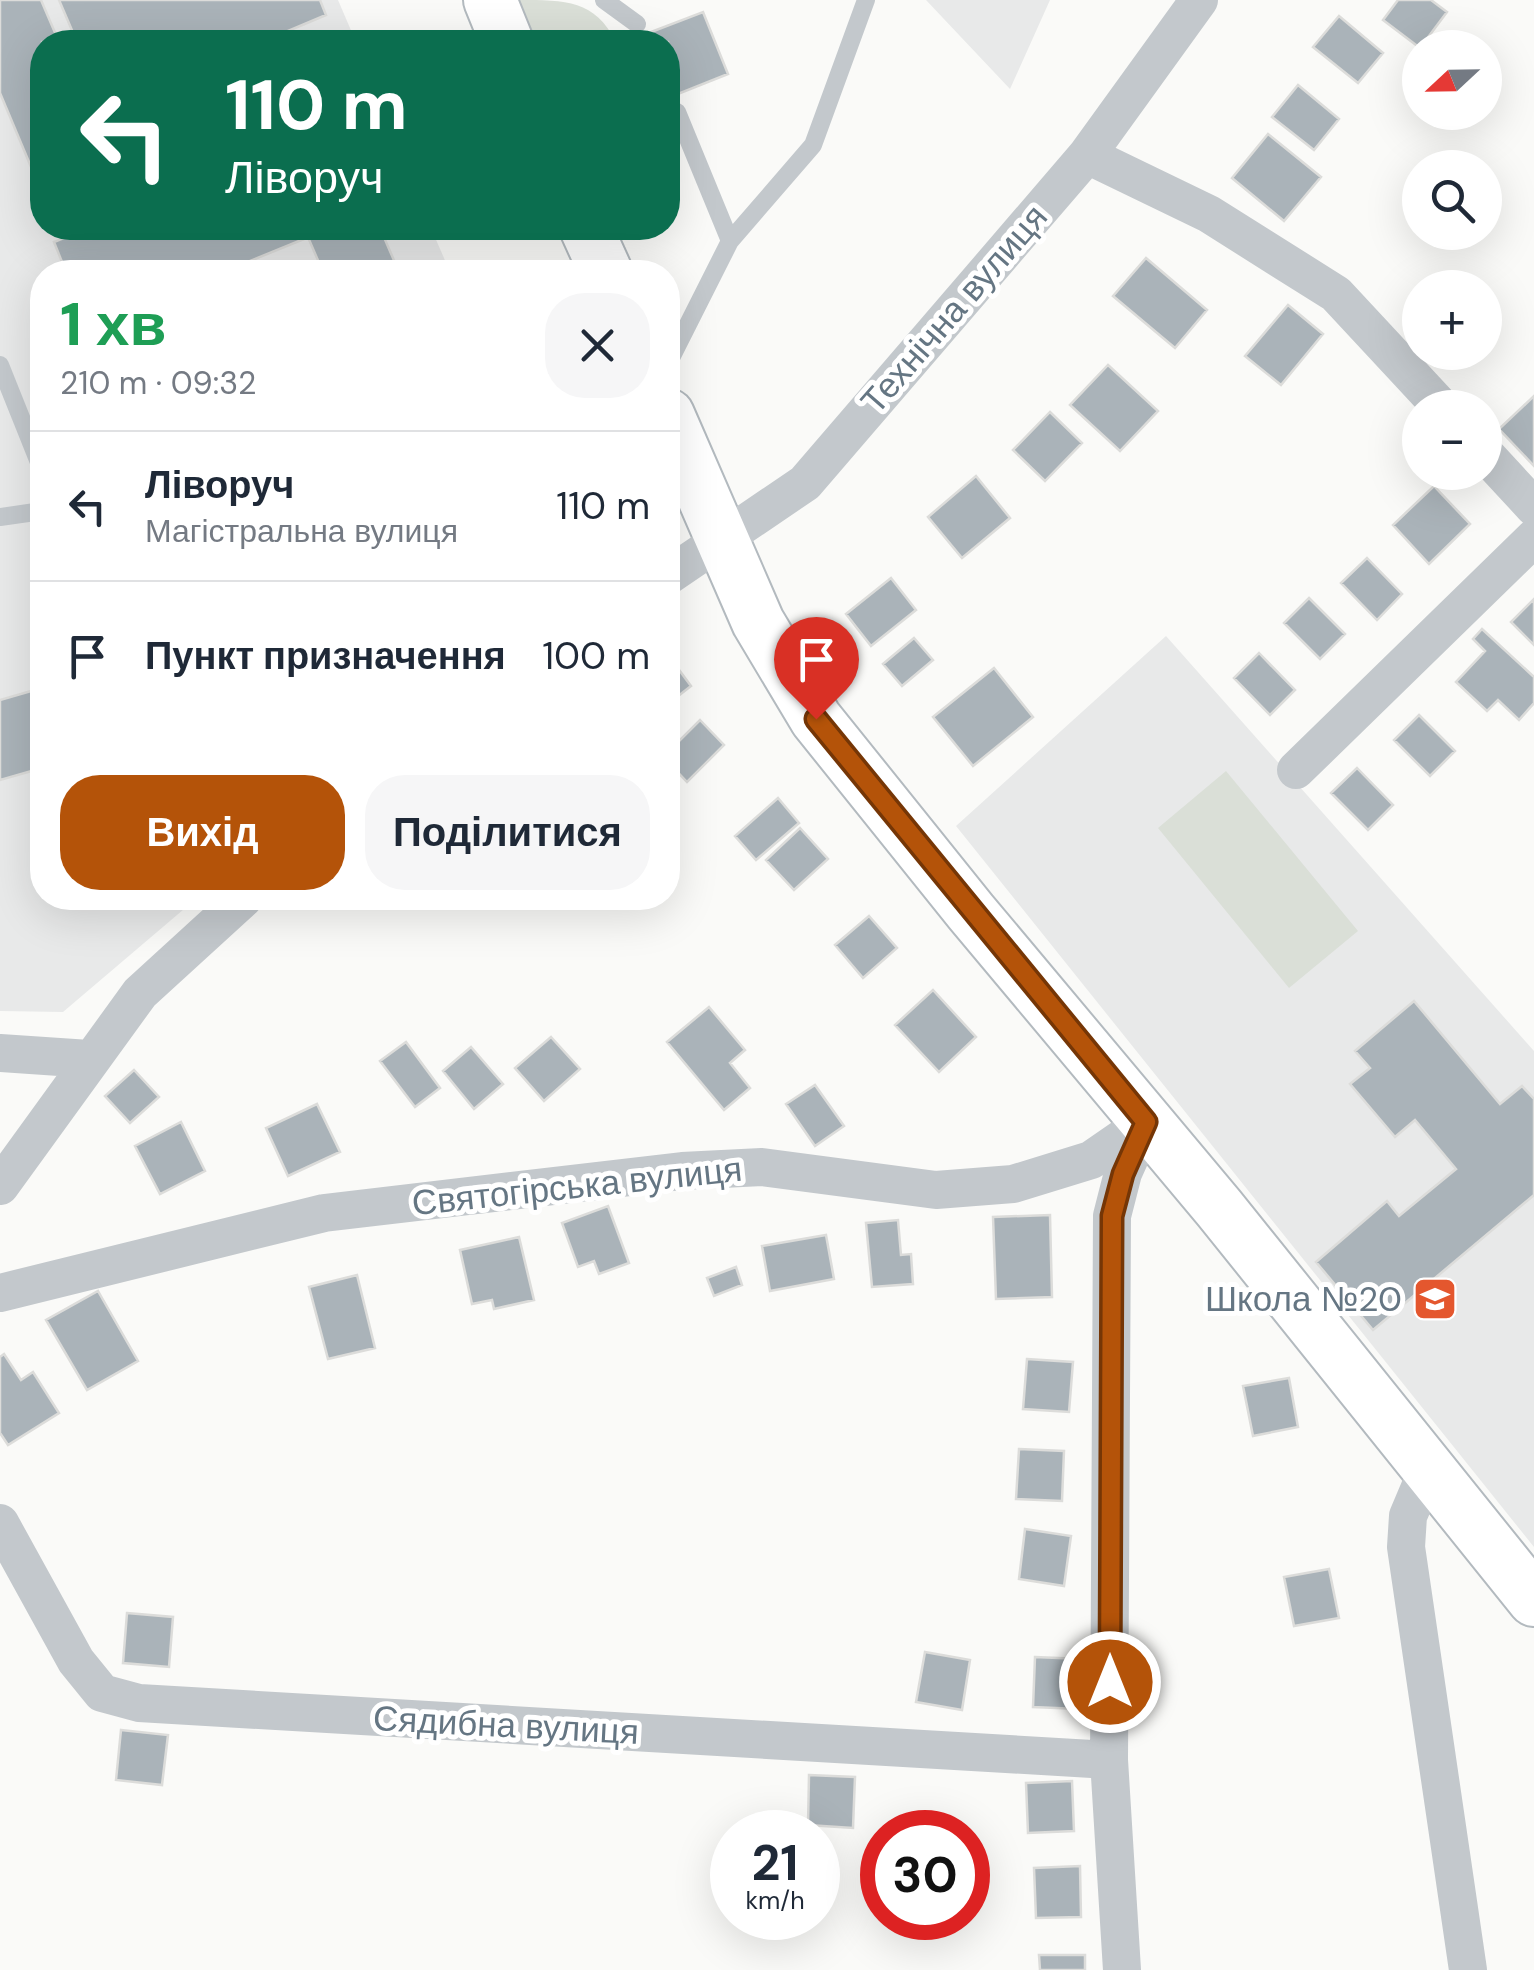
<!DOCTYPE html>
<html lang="uk">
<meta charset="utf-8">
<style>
body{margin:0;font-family:"DM Sans",sans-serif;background:#f6f6f7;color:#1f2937;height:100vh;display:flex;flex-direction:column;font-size:38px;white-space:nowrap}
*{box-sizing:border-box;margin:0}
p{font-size:32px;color:#747a83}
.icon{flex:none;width:55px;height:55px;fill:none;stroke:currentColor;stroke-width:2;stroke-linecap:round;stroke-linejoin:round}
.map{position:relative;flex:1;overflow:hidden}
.sheet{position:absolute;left:30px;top:260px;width:650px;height:650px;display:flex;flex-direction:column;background:#fff;border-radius:40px;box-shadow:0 10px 40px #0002}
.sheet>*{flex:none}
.banner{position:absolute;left:30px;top:30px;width:650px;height:210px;border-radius:40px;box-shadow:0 10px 40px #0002;background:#0b6e4f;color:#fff;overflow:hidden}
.needle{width:65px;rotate:248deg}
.tools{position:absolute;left:1402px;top:30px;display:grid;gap:20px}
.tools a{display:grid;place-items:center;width:100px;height:100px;border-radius:50%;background:#fff;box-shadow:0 10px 40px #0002;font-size:50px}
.speed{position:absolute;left:710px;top:1810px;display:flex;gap:20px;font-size:50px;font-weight:700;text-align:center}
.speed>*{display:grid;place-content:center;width:130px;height:130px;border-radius:50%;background:#fff;box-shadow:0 10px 40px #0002;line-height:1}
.speed small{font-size:25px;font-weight:400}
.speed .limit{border:15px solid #d22;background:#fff;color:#111}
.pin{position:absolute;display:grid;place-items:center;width:85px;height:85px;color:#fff;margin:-102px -42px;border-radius:50% 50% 50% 0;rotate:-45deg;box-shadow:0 0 10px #0007}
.pin .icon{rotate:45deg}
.me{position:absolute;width:110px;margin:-55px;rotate:0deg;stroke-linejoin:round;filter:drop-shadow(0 0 8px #0008)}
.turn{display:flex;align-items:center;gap:35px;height:210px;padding:0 30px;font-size:45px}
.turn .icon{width:130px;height:130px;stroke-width:2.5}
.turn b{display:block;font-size:70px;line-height:85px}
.round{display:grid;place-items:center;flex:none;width:105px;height:105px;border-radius:40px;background:#f6f6f7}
.overview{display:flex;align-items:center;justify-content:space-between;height:170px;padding:0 30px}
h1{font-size:60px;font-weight:800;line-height:75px;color:#1e9e55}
.button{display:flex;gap:20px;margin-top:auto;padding:20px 30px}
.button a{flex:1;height:115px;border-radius:40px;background:#b45309;color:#fff;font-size:40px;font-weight:800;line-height:115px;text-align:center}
.button a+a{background:#f6f6f7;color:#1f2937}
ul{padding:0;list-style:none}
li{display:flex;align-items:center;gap:30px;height:150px;padding:0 30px;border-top:2px solid #e0e1e3}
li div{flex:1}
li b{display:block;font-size:38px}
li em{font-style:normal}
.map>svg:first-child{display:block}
.built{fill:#e8e9e9}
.green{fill:#dadfd7}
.building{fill:#aab3b9;stroke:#dcdcda;stroke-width:2.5}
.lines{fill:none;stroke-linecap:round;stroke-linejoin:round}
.secondary-casing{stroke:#b3babf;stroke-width:56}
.lane{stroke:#c3c8cc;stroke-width:18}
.street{stroke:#c3c8cc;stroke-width:38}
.secondary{stroke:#fff;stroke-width:52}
.route-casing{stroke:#753606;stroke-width:25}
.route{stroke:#b45309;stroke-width:18}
.labels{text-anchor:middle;stroke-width:10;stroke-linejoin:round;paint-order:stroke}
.street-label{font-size:35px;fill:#657683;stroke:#fff}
.poi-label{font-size:35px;fill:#657683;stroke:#fff;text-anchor:end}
</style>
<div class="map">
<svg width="1534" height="1970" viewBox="0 0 1534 1970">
<rect width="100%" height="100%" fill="#fafaf8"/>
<path class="built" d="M0 0H338L356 42H42V228H431L450 272H42V898H197L63 1012 0 1011Z
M926 0H1050L1010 89Z
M1166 636 1534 1051V1547L956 826Z"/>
<path class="green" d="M519 0C566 0 595 0 616 42H535Z
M1226 771 1358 931 1289 988 1158 828Z"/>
<path class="building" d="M0 0H41L59 42H42V193L0 93Z
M59 0H320L326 15 262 42H77Z
M1398 0H1431L1447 12 1420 48 1383 20Z
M703 12 728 74 668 98V42H625Z
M1339 16 1383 53 1358 83 1313 47Z
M1298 85 1339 119 1314 150 1272 117Z
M1268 134 1321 177 1284 221 1232 178Z
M88 228H299L304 239 223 272H66L54 242Z
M304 228H380L399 272H323Z
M1146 258 1207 310 1175 348 1113 296Z
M1288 305 1323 334 1281 385 1245 356Z
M1108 365 1158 411 1120 451 1070 405Z
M1534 396V466L1499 429Z
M1050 412 1082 443 1045 481 1013 450Z
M976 476 1010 518 962 558 928 517Z
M1434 486 1470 524 1429 564 1393 525Z
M1367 558 1402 594 1377 620 1341 583Z
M891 578 916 610 871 646 846 614Z
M1309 598 1345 634 1320 659 1284 623Z
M1534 599V645L1511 622Z
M1482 629 1534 677V703L1519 720 1498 700 1487 711 1456 682 1485 651 1473 639Z
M914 638 933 660 902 686 883 664Z
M1259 653 1295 690 1270 715 1234 678Z
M668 655 691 686 668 704Z
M994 668 1033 717 973 766 933 717Z
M38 689 42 768 0 780V700Z
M1419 715 1455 751 1430 776 1394 740Z
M700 720 724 745 687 782 668 762V752Z
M1357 768 1393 805 1368 830 1331 793Z
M778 798 799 823 756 860 735 836Z
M800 828 828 859 794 890 766 860Z
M869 916 897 948 863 978 835 945Z
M933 990 976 1037 939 1072 895 1025Z
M1414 1001 1500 1104 1522 1086 1534 1099V1195L1373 1330 1316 1262 1387 1201 1399 1216 1456 1169 1415 1120 1395 1137 1350 1084 1370 1068 1355 1051Z
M709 1007 745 1050 730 1063 750 1088 724 1110 667 1042Z
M551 1037 580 1069 544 1101 515 1068Z
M406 1042 440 1088 415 1107 380 1061Z
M471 1047 503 1084 474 1109 443 1071Z
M134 1070 159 1097 130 1123 105 1096Z
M815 1085 844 1126 815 1146 786 1104Z
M317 1104 340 1152 288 1176 266 1128Z
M181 1122 205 1171 160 1194 135 1146Z
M608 1206 629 1263 599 1274 594 1261 578 1267 562 1223Z
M1050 1215 1052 1297 996 1299 993 1217Z
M898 1220 901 1255 911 1254 913 1284 872 1287 866 1223Z
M826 1235 834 1279 770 1291 762 1246Z
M519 1237 534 1300 494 1309 492 1300 472 1304 460 1250Z
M736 1267 742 1285 714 1296 707 1278Z
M357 1275 375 1348 328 1359 309 1287Z
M98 1291 138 1361 87 1390 46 1320Z
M4 1354 21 1380 33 1372 59 1413 8 1445 0 1433V1357Z
M1027 1359 1073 1362 1069 1412 1023 1409Z
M1289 1378 1298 1427 1253 1436 1243 1386Z
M1019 1449 1064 1451 1062 1501 1016 1499Z
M1025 1529 1071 1536 1064 1586 1019 1579Z
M1329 1569 1339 1618 1294 1626 1284 1577Z
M127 1613 173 1617 169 1667 123 1663Z
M925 1652 970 1660 962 1710 916 1702Z
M1035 1657 1081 1659 1079 1709 1033 1707Z
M121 1730 168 1735 162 1785 116 1780Z
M809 1775 855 1777 853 1828 808 1825Z
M1072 1781 1074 1831 1028 1833 1026 1783Z
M1080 1866 1081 1917 1036 1918 1034 1868Z
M1039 1955H1085V1970H1040Z"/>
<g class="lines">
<defs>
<path id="secondary" d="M490 0 507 42
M586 228 606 272
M668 415 758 622 816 719 971 912 1219 1208 1534 1600"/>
</defs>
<use href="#secondary" class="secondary-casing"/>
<path class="lane" d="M604 0 637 24
M730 241 813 145 866 0
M668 364 730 241 677 112
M0 365 42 470
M0 517 42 511"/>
<path class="street" d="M1087 155 1209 214 1336 294 1442 408
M1485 454 1534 507
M668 576 805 483 1087 155 1199 0
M1296 770 1534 538
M0 1053 89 1059
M0 1186 140 993 244 898
M0 1293 324 1213 682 1171 762 1167 936 1190 1013 1184 1091 1160 1146 1122
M1427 1471 1408 1516 1406 1547 1468 1970
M0 1523 76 1661 102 1693 139 1703 1109 1760
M1122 1970 1109 1760 1112 1216 1123 1173 1145 1124"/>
<use href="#secondary" class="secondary"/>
</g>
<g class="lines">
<defs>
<path id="route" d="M816 719 1146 1122 1123 1174 1112 1216 1110 1682"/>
</defs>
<use href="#route" class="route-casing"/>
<use href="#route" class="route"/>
</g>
<defs>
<symbol id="school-square" viewBox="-11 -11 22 22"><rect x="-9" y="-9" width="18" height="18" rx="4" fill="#e4572e" stroke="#fff"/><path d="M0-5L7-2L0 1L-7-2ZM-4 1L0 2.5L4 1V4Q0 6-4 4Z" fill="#fff"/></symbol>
</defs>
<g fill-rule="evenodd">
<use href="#school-square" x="1410" y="1274" width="50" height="50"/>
</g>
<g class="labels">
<g class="street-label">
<text transform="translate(954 309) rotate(-49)" y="12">Технічна вулиця</text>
<text transform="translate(577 1186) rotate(-6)" y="12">Святогірська вулиця</text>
<text transform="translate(506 1725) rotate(3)" y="12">Сядибна вулиця</text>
</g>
<g class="poi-label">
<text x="1402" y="1311">Школа №20</text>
</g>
</g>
</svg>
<div class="tools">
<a><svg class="needle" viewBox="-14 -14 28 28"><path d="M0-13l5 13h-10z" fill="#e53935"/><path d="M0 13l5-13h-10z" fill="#747a83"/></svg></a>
<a><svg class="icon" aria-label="search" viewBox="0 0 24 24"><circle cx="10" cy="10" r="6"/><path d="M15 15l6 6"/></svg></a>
<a>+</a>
<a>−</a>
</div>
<div class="speed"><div>21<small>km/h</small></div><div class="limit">30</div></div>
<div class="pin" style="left:816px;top:719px;background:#d93025"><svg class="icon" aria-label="arrive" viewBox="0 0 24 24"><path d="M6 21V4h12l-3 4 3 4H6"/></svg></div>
<svg class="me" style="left:1110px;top:1682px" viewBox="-20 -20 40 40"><circle r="17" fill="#b45309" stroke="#fff" stroke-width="3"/><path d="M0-11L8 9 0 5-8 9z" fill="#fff"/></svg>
<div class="banner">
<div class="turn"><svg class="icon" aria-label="left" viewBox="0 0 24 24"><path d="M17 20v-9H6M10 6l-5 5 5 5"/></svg><div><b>110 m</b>Ліворуч</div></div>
</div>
<section class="sheet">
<div class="overview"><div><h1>1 хв</h1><p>210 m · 09:32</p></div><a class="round"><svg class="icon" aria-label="close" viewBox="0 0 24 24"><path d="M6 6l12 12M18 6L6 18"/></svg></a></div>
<ul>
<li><svg class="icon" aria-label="left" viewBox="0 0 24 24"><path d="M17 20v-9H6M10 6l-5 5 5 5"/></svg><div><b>Ліворуч</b><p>Магістральна вулиця</p></div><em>110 m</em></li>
<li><svg class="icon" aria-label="arrive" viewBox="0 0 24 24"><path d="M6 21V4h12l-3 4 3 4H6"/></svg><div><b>Пункт призначення</b></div><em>100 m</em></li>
</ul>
<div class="button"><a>Вихід</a><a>Поділитися</a></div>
</section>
</div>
